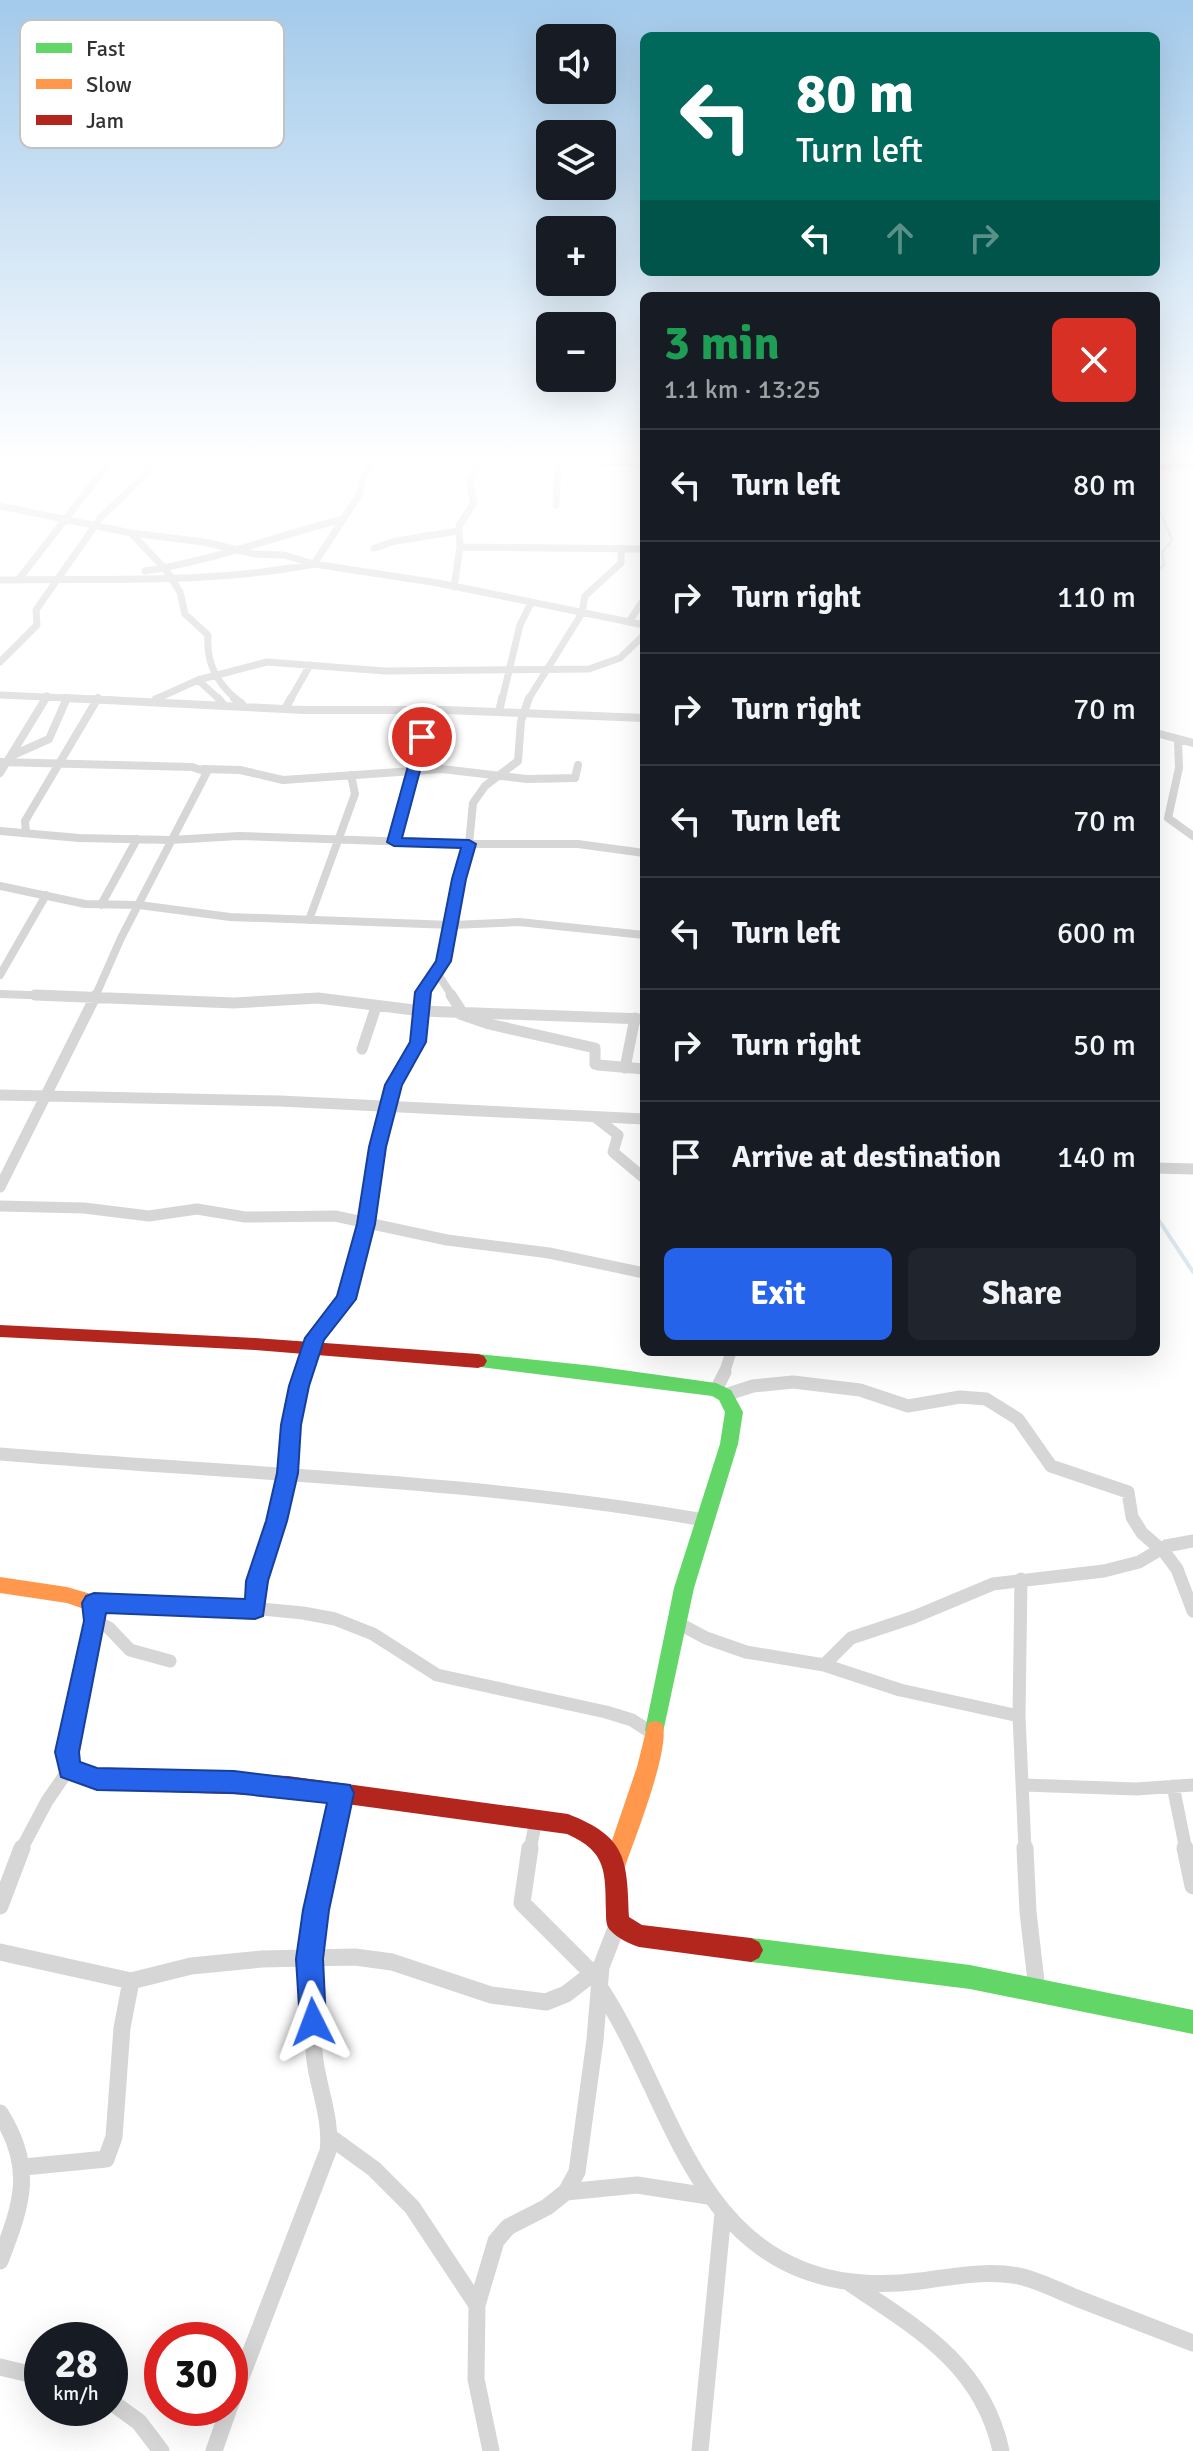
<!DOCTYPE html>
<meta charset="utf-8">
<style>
body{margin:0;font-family:Signika,sans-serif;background:#20242c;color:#f1f3f6;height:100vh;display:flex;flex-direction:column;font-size:30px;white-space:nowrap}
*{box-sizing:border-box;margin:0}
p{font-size:26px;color:#9ea1a6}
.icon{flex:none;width:44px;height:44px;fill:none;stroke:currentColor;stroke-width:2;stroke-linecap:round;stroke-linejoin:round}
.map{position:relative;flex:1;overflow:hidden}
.side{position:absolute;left:640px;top:292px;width:520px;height:1064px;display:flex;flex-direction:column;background:#171b24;border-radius:12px;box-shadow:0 8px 32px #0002}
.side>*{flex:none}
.banner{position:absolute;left:640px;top:32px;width:520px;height:244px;border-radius:12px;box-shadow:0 8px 32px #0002;background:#00695c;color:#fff;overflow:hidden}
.buttons{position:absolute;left:536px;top:24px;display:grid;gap:16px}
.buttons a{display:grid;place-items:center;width:80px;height:80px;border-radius:12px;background:#171b24;box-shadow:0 8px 32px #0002;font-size:40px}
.speed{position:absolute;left:24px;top:2322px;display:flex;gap:16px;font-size:40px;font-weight:700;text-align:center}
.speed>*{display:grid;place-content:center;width:104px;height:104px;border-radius:50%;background:#171b24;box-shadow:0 8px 32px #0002;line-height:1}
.speed small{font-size:20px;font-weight:400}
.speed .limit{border:12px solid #d22;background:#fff;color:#111}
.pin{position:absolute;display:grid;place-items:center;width:68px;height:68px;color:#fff;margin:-34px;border:4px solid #fff;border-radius:50%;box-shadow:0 2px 8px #0007}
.me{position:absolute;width:88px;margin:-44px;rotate:357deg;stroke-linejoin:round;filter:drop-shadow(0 0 6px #0008)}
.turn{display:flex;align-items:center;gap:28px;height:168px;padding:0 24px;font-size:36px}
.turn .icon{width:104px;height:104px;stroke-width:2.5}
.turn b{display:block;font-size:56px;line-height:68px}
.lanes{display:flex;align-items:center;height:76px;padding:0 24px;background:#0003;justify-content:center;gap:40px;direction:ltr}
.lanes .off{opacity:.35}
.round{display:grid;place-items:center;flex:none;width:84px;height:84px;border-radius:12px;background:#20242c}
.overview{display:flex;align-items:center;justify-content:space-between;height:136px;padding:0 24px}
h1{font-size:48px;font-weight:800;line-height:60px;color:#1e9e55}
.primary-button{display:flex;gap:16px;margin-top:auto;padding:16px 24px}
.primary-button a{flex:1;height:92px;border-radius:12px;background:#2563eb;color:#fff;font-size:32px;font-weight:800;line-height:92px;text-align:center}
.primary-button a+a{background:#20242c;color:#f1f3f6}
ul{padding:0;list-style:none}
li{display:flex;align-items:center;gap:24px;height:112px;padding:0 24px;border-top:2px solid #363941}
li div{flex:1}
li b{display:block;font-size:30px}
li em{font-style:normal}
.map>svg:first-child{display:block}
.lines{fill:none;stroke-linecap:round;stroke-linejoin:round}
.stream-far1{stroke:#dceaf0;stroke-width:2}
.stream{stroke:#dceaf0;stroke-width:4}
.street-far4{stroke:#d6d6d6;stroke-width:7}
.street-far3{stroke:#d6d6d6;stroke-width:8}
.street-far2{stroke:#d6d6d6;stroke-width:11}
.street-far1{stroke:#d6d6d6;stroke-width:13}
.street{stroke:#d6d6d6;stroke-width:17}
.fast{fill:#63d668;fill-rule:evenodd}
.slow{fill:#ff974d;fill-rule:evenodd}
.jam{fill:#b3261e;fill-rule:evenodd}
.route{fill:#2563eb;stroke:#184099;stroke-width:2}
.key{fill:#fff;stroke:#c2c2c2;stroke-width:2}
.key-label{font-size:22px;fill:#323232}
</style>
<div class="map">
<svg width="1193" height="2451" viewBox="0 0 1193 2451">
<rect width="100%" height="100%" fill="#fff"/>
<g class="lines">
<path class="stream-far1" d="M1156 487 1159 509 1172 540 1162 552 1164 565 1156 572"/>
<path class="stream" d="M1156 1216 1193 1272"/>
<path class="street-far4" d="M556 505 558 463
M0 506 131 533 204 542 255 554 284 555 314 564 438 583 644 625
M132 534 166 570 180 592 185 614 208 635C206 662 216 682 237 700
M460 547 644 549
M374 548 396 541 458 531
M145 571C212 561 277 536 343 519
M19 579 109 463
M0 580C104 578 212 584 314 564L361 492 363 478 371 463
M454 587 460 547 459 526 474 503 469 480 479 463
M629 622 644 599
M0 662 37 625 36 610 101 517 142 478 152 463
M198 680 220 700
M0 695 113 700
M156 699 198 680 267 662 385 671 589 669 620 658 644 635
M45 700 47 696
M290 700 310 665
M502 700 520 625 531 603
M528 700 582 613 585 596 621 563V548"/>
<path class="street-far3" d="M65 698 304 710H445L644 718
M218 698 223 704
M234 698 242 704
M156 699 159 698
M285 709 291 698
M499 712 502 698
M1156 733 1193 743
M1178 740 1179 768 1168 818 1193 836
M11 756 49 739 67 698
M0 762 192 767 207 772 121 938 95 997
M203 769 240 770 283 780 442 769 527 779 575 778 578 765
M0 773 46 698
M0 831 79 838 171 840 239 836 469 844H578L644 853
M26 833 25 821 98 698
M394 842 424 730 434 710
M0 886 85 904 139 905 230 917 452 925 519 922 644 935
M101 905 137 839
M309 920 355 794 351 775
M437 973 453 997
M0 975 46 895
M0 994 87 997
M422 997 442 966 449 943 459 879 469 844 473 803 485 786 518 761 521 721 529 698"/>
<path class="street-far2" d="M35 995 234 1003 318 998 422 1011 644 1019
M451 995 462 1012
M460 1014 489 1024 595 1048V1064L598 1065 644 1069
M362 1049 376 1007
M625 1068 635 1018
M0 1095 280 1101 644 1119
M595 1117 618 1135 613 1152 644 1178
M1156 1168 1193 1169
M0 1187 96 995
M0 1206 84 1208 149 1216 197 1209 245 1217 335 1216 447 1240 549 1253 644 1273
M303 1374 319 1330 346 1299 366 1224 377 1147 394 1085 418 1042 423 995
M724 1374 731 1352"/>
<path class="street-far1" d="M716 1390 725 1372
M725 1395 753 1386 793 1382 860 1390 908 1406 960 1397 986 1399 1018 1419 1051 1466 1128 1492 1132 1517 1142 1533 1165 1553 1177 1569 1193 1611
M0 1454C235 1474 471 1479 704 1520
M1021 1579 1019 1716 1025 1850
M94 1603 232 1606 303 1613 335 1619 373 1634 437 1675 606 1712 632 1720 655 1735
M255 1609C258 1566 276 1525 285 1482 293 1445 291 1408 304 1372
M95 1621 109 1628 130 1650 170 1661
M676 1622 706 1638 746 1652 824 1665 900 1690 1019 1716
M824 1665 851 1638 914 1617 993 1584 1104 1571 1139 1562 1166 1546 1193 1541
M1024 1785 1136 1789 1193 1785
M1173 1786 1186 1850
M21 1850 47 1801 69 1769
M329 1850 341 1793
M530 1850 536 1820"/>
<path class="street" d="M530 1848 522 1903 591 1972
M1025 1848 1028 1912 1037 1990
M1185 1848 1193 1886
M0 1906 22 1848
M0 1952 131 1981 191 1966 262 1959 355 1957 392 1962 491 1995 546 2002 566 1994 601 1967
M600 1988C644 2055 666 2133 712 2197 764 2269 834 2292 920 2281 952 2277 990 2269 1023 2277 1042 2282 1061 2292 1079 2299 1117 2314 1155 2328 1193 2343
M0 2113C35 2168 22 2204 0 2261
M330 2137 374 2169 412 2207 477 2305
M24 2167 106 2159 114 2137 122 2028 131 1981
M566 2192 637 2185 708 2196
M851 2284C919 2329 983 2366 1001 2451
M0 2367 42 2377
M110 2401 139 2422 161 2451
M230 2406 328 2151C332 2121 319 2090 315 2061 306 1986 314 1920 329 1848
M214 2451 229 2408
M491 2451 476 2379 477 2305 496 2241 508 2227 547 2207 566 2192 577 2172 595 2040 601 1967 618 1923
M700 2451 723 2213"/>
<path class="fast" d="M478 1354 594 1366 716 1383 731 1390 743 1412 738 1444 694 1588 662 1737 655 1739 648 1737 645 1730 674 1588 720 1444 725 1412 719 1400 712 1396 472 1366 469 1361 472 1356Z
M751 1938 970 1965 1193 2010V2034L970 1989 751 1962 743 1958 739 1950 743 1942Z"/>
<path class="slow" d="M600 463H644V467L604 466Z
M1193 463V468L1156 470V464Z
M0 1577 67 1587 101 1597 105 1621 78 1752 79 1763 97 1769 170 1772 178 1775 181 1782 178 1789 170 1792 97 1789 61 1776 56 1752 85 1621 84 1609 67 1603 0 1593Z
M655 1721 662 1723C672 1745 635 1838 626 1864L623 1872 615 1875 607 1872 604 1864 637 1767 648 1723Z"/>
<path class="jam" d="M0 1325 255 1338 478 1354 484 1356 487 1361 484 1366 478 1368 255 1350 0 1337Z
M170 1772 288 1776 568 1814C627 1837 627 1859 629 1917L642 1925 751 1938 759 1942 763 1950 759 1958 751 1962 639 1947C630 1944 617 1938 611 1931 606 1927 606 1919 606 1913 605 1873 608 1852 567 1834L288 1796 170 1792 162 1789 159 1782 162 1775Z"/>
</g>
<linearGradient id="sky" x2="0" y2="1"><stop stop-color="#a3caeb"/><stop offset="0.57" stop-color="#fff"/><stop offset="1" stop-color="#fff" stop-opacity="0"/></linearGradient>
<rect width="1193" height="806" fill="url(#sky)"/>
<path class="route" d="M422 733 429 737 402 838 469 840 476 844 466 879 451 961 431 992 426 1042 402 1085 386 1147 375 1224 356 1299 324 1340 309 1386 301 1425 298 1473 287 1521 268 1581 263 1616 255 1619 106 1613 79 1752 80 1762 97 1768 234 1771 350 1785 354 1793 329 1910 323 1959 326 2022 323 2032 313 2036 303 2032 300 2022 296 1959 303 1910 327 1803 234 1793 97 1790 61 1777 55 1752 84 1621 82 1603 86 1596 94 1593 245 1599 246 1581 266 1521 277 1473 281 1425 289 1386 305 1338 337 1296 357 1224 369 1147 385 1085 410 1042 415 992 436 961 452 879 461 848 394 846 387 842 416 737Z"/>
<rect x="20" y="20" width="264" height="128" rx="12" class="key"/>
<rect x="36" y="43" width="36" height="10" fill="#63d668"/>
<rect x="36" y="79" width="36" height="10" fill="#ff974d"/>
<rect x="36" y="115" width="36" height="10" fill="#b3261e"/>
<g class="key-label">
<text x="86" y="56">Fast</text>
<text x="86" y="92">Slow</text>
<text x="86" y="128">Jam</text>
</g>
</svg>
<div class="buttons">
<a><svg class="icon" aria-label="sound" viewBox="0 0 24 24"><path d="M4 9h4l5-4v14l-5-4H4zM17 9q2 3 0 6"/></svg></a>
<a><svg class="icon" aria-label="layers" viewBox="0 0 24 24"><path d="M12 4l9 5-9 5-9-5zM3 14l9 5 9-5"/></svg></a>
<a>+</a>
<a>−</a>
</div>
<div class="speed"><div>28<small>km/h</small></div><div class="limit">30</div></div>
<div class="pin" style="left:422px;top:737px;background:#d93025"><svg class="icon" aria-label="arrive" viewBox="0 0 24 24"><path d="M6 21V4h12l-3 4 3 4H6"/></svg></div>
<svg class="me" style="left:313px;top:2022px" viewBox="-20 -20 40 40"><path d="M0-17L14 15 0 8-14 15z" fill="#2563eb" stroke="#fff" stroke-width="4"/></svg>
<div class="banner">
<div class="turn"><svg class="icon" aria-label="left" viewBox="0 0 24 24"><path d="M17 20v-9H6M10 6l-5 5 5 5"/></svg><div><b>80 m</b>Turn left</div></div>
<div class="lanes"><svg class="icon" aria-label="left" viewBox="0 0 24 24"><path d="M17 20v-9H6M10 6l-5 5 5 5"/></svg><svg class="icon off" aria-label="ahead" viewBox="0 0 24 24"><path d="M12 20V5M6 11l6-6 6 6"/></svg><svg class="icon off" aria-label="right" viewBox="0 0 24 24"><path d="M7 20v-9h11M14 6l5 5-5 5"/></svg></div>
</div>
<section class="side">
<div class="overview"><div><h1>3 min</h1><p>1.1 km · 13:25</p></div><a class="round" style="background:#d93025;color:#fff"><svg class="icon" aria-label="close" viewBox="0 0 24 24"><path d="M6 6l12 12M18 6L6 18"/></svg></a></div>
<ul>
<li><svg class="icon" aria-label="left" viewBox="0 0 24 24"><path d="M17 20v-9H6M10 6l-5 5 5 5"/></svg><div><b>Turn left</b></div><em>80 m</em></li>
<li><svg class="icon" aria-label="right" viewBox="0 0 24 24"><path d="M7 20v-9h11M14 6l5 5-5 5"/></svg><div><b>Turn right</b></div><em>110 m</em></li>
<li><svg class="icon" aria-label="right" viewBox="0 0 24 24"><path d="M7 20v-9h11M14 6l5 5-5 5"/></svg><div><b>Turn right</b></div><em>70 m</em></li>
<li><svg class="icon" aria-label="left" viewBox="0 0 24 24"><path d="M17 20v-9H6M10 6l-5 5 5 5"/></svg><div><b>Turn left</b></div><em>70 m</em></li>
<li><svg class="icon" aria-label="left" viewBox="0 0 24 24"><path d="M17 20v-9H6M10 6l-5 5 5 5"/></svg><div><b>Turn left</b></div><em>600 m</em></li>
<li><svg class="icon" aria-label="right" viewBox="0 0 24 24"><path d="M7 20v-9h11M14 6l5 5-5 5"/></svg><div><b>Turn right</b></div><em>50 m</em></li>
<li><svg class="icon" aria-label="arrive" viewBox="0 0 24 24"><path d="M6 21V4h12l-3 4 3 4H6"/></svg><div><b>Arrive at destination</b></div><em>140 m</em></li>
</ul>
<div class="primary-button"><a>Exit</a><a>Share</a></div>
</section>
</div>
